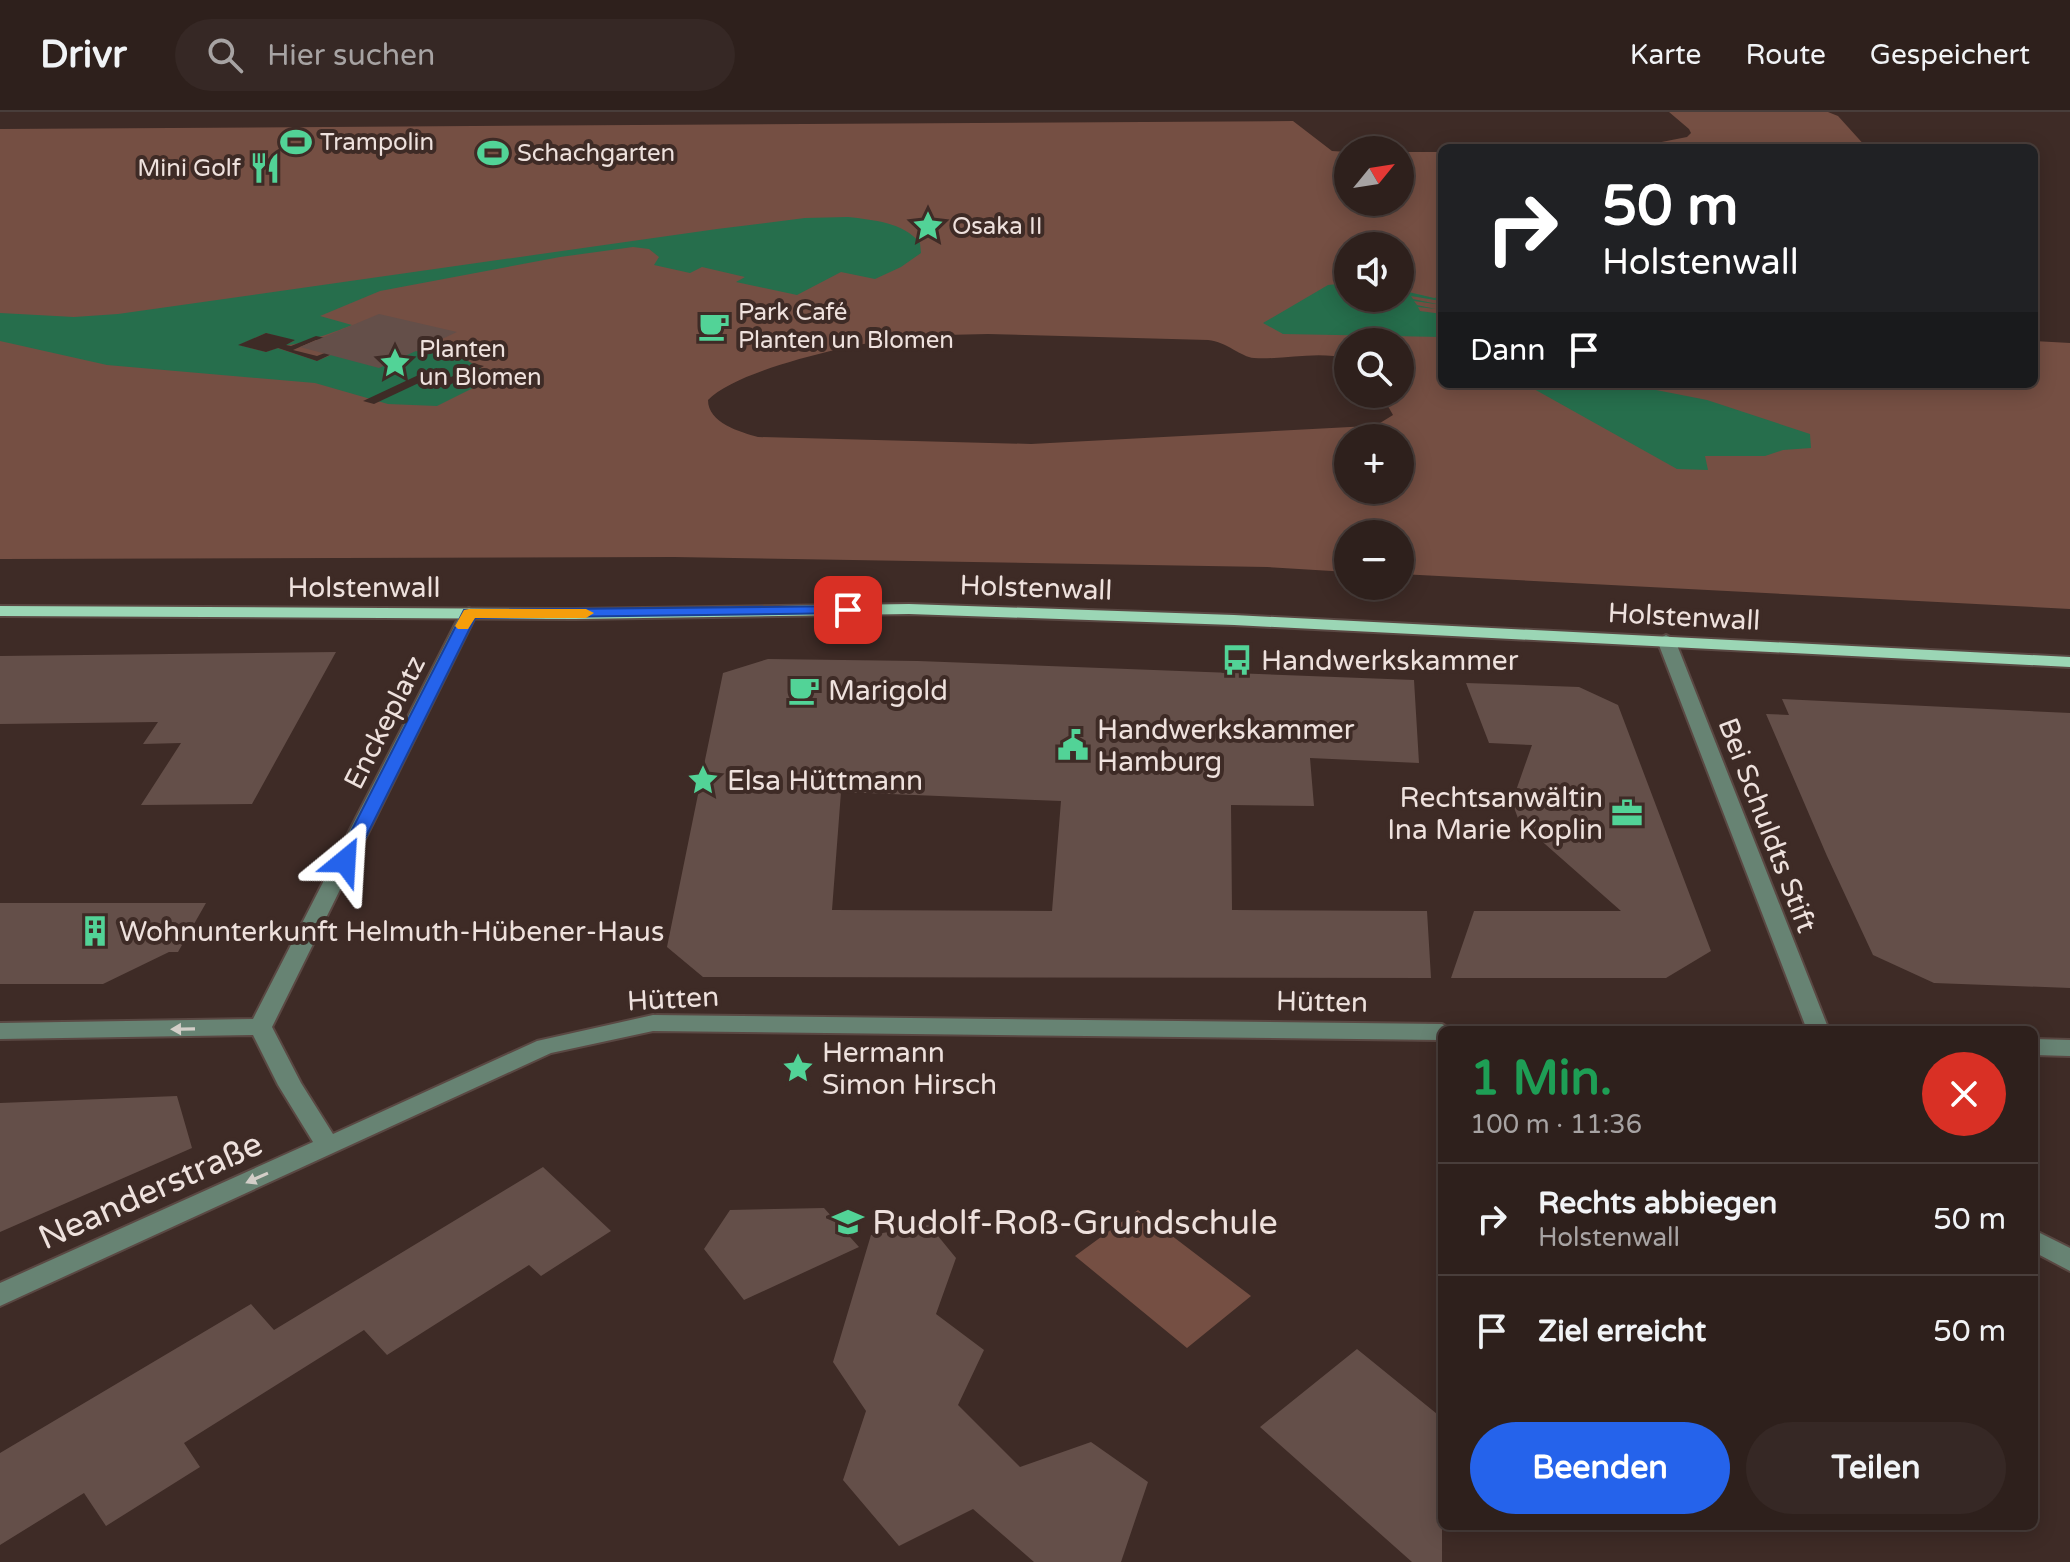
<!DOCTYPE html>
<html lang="de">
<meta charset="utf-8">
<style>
body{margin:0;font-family:"Varela Round",sans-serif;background:#362825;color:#f1f3f6;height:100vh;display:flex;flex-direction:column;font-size:30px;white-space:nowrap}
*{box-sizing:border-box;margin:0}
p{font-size:26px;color:#a7a3a3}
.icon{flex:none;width:44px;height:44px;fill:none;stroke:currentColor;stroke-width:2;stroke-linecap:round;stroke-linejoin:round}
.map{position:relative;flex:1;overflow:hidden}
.drawer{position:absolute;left:1438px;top:914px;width:600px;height:504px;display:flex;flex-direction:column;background:#2e201c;border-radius:12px;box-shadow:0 4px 20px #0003,0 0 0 2px #493e3b}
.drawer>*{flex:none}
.guide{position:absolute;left:1438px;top:32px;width:600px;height:244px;border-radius:12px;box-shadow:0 4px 20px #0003,0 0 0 2px #493e3b;background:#202124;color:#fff;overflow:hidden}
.needle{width:52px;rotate:60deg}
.tools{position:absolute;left:1334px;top:24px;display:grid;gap:16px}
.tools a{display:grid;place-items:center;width:80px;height:80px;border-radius:50%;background:#2e201c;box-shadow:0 4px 20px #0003,0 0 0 2px #493e3b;font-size:40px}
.pin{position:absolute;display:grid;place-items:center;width:68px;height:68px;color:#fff;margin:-34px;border-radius:16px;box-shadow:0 4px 12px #0006}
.me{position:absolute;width:88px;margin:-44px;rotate:27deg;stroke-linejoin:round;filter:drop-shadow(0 0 6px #0008)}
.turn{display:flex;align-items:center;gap:28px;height:168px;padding:0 32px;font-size:36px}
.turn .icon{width:104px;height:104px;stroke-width:2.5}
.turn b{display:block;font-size:56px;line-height:68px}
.then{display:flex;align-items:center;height:76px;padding:0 32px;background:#0003;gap:16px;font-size:30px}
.round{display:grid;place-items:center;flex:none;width:84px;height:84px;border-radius:42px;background:#362825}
.headline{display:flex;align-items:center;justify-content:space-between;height:136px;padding:0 32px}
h1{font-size:48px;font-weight:800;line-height:60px;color:#1e9e55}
.primary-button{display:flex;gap:16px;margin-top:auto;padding:16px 32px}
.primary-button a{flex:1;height:92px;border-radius:48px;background:#2563eb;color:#fff;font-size:32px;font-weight:800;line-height:92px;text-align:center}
.primary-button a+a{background:#362825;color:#f1f3f6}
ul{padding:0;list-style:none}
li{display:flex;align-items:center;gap:24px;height:112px;padding:0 32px;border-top:2px solid #493e3b}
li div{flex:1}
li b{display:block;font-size:30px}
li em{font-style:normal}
header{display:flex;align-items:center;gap:48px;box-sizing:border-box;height:112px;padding:0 40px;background:#2e201c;border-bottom:2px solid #493e3b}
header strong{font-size:38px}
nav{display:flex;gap:44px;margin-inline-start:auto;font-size:28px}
.search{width:560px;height:72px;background:#362825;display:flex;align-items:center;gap:20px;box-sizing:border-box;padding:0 28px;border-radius:44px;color:#a7a3a3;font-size:30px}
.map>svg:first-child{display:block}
.green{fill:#754f43;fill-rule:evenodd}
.water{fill:#266e4c}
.pier{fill:#3e2b26}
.building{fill:#644f49;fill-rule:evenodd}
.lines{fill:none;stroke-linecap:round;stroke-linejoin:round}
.minor-casing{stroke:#5a4843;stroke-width:4}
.major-casing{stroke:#5a4843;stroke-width:4}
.minor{fill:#678373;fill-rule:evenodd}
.major{fill:#9bd6b5;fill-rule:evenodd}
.oneway{fill:#d3cec8}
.route{fill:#2563eb;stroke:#184099;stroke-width:2}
.slow{fill:#f59e0b}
.labels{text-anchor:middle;stroke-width:8;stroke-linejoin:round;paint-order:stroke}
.far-poi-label{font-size:24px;fill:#eee1dd;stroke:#3e2b26;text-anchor:start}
.street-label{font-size:28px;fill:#eee1dd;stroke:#3e2b26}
.poi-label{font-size:28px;fill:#eee1dd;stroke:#3e2b26;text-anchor:start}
.near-street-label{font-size:34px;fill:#eee1dd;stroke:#3e2b26}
.near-poi-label{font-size:34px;fill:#eee1dd;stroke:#3e2b26;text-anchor:start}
</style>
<header>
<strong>Drivr</strong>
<div class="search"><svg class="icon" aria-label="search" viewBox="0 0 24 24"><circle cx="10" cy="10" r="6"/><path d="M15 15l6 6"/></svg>Hier suchen</div>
<nav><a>Karte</a><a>Route</a><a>Gespeichert</a></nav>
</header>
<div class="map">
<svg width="2070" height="1450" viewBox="0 0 2070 1450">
<rect width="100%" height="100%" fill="#3e2b26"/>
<path class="green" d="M1669 0H1828L1838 4 1867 36H1631L1687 25 1691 21 1689 17Z
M1293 9 1332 39 1348 40V90H1400V40H1442V272H2034V229L2070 231V497L1400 462V422H1348V460L1267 455 674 445 0 447V17ZM1348 134H1400V186H1348ZM988 222 1208 228C1227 230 1241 245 1254 246 1285 248 1318 238 1348 247V230H1400V282H1381L1393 303 1380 311 1369 314 1031 332 758 325C740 320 708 311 708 288 738 257 856 231 901 226 929 222 959 223 988 222ZM1348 326H1400V378H1348Z
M1138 1098 1251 1184 1187 1236 1075 1144Z"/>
<path class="water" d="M848 105C873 108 903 110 920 131L921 141 901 155 875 167 841 160 797 183 736 170 745 165 702 155 690 161 654 153 659 145 649 137 633 135 560 145 380 179 320 204 352 213C340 218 294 235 284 233L294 229 266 221 239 233 266 240 277 236 317 249 331 243C365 241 399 237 433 240 447 242 456 238 470 243L468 249 495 265 437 294 388 292 315 271 107 253 0 229V201L74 205 118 202 717 117 805 106Z
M1348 171V186H1400V178L1434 186 1442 184 1441 189 1411 184 1413 187 1442 193 1414 189 1417 193 1436 197 1418 195 1420 199 1442 202V225L1283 222 1263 211 1328 173Z
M1525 272H1609L1621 277 1656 278 1707 288 1810 322 1811 336 1783 338 1765 344H1705L1708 358 1677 357Z"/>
<path class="pier" d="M266 221 295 228 286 233 291 234 316 224 330 227 316 228 293 238 317 244 330 239 336 240 317 249 278 236 266 240 238 233Z
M476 252 484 254 446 275 423 269 374 292 363 289 427 259 451 265Z"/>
<path class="building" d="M379 202 457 220 379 256 300 235Z
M336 540 252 692 141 693 181 631 143 632 158 610 0 612V544Z
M768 547 918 549 1414 568 1419 651 1310 646 1314 694 1231 693 1232 798 1427 799 1431 866 703 865 667 835 705 648 723 561ZM841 680 1061 689 1052 799 832 798Z
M1466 571 1579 575 1618 593 1711 839 1666 866H1451L1474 799H1621L1519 709 1512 690 1532 633 1489 631Z
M1782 587 2070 601V876L1934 871 1873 843 1827 744 1766 602 1789 603Z
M0 791H206L178 840H169L103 872H0Z
M177 984 192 1036 0 1120V991Z
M543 1055 611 1119 541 1164 529 1153 387 1243 364 1218 184 1331 200 1355 106 1414 84 1381 0 1433V1341L251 1192 274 1218Z
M824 1096 859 1135 744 1188 704 1137 730 1098Z
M929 1113 956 1146 936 1202 984 1238 958 1293 1020 1355 1091 1330 1148 1370 1121 1450H1034L973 1397 899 1434 843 1368 866 1299 833 1250 871 1123Z
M1357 1237 1442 1306V1450H1412L1260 1315Z"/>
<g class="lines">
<defs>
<path id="minor" d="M469 496 477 501 272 915 301 971 333 1022 537 929 653 903 1442 912 1452 918H1442V928L653 919 551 941 0 1194V1171L313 1030 278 973 253 923 0 927V911L253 907 461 501Z
M1666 523 1675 528 1829 918H1807L1657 528Z
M2034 927 2070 928V944L2034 943Z
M2034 1118 2070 1136V1159L2034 1140Z"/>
<path id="major" d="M909 492 1234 503 2070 545V555L1234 513 909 502 575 507 0 504V494L575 497Z"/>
</defs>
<use href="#minor" class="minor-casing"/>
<use href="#major" class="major-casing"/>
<use href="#minor" class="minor"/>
<use href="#major" class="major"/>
</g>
<defs><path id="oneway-solid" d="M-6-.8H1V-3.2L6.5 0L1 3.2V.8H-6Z" transform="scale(2)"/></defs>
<g class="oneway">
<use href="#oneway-solid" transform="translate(183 917) rotate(179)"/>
<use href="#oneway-solid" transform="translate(257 1066) rotate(156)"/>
</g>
<path class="route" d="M848 494 853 495V501L475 506 354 749 345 754 336 749 464 498Z"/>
<path class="slow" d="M469 497H586L594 501 586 506H475L468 517H458L455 514 464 498Z"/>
<defs>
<symbol id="stadium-bare" viewBox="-9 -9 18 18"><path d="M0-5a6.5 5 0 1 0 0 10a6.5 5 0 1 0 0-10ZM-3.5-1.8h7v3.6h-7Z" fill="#52d397" stroke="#3e2b26" stroke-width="2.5" paint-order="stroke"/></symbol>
<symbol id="restaurant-bare" viewBox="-9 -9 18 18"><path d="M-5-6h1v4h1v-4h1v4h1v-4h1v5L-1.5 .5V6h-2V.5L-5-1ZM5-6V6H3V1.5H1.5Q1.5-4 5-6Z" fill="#52d397" stroke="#3e2b26" stroke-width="2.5" paint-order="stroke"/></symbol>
<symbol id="sight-bare" viewBox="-9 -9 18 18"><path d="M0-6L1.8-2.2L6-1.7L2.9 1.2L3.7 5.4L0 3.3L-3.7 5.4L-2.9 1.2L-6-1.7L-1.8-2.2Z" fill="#52d397" stroke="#3e2b26" stroke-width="2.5" paint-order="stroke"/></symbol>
<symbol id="cafe-bare" viewBox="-9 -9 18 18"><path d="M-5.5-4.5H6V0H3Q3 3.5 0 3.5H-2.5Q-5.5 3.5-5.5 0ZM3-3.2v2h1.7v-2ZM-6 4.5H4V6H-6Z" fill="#52d397" stroke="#3e2b26" stroke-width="2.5" paint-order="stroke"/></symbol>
<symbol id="bus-bare" viewBox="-9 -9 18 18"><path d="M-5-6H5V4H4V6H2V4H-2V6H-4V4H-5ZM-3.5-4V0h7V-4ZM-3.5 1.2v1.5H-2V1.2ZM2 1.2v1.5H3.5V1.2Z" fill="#52d397" stroke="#3e2b26" stroke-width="2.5" paint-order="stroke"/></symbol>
<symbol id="civic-bare" viewBox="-9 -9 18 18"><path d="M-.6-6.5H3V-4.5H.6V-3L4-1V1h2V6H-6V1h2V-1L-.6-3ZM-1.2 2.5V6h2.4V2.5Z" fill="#52d397" stroke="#3e2b26" stroke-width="2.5" paint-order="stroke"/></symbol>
<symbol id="office-bare" viewBox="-9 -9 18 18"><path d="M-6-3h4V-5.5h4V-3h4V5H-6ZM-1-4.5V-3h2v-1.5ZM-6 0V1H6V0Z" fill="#52d397" stroke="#3e2b26" stroke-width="2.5" paint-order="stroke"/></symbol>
<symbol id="building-bare" viewBox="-9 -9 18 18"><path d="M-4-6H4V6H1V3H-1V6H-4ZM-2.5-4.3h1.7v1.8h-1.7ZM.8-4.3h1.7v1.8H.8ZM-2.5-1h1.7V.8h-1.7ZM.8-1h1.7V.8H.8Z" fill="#52d397" stroke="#3e2b26" stroke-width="2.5" paint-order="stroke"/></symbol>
<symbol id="school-bare" viewBox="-9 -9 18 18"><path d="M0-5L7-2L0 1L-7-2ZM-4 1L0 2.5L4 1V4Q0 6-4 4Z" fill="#52d397" stroke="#3e2b26" stroke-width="2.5" paint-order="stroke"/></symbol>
</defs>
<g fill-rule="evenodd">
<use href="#stadium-bare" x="274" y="8" width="44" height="44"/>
<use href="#stadium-bare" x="471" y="19" width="44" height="44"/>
<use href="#restaurant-bare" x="243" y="34" width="44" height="44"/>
<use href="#sight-bare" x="906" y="92" width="44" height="44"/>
<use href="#cafe-bare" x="692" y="192" width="44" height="44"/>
<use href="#sight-bare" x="373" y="229" width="44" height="44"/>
<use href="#bus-bare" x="1215" y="526" width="44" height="44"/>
<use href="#cafe-bare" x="782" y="556" width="44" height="44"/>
<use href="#civic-bare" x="1051" y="611" width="44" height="44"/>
<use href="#sight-bare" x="681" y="646" width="44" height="44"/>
<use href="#office-bare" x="1605" y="679" width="44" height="44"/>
<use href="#building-bare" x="73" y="797" width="44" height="44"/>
<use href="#sight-bare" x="776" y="934" width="44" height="44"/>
<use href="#school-bare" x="826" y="1088" width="44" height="44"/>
</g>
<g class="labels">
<g class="far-poi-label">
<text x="320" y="38">Trampolin</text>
<text x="517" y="49">Schachgarten</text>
<text x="241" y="64" text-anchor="end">Mini Golf</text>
<text x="952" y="122">Osaka II</text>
<text x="738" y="208">Park Café<tspan x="738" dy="28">Planten un Blomen</tspan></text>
<text x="419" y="245">Planten<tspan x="419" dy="28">un Blomen</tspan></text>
</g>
<g class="street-label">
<text x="364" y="485">Holstenwall</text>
<text transform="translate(1036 475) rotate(2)" y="10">Holstenwall</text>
<text transform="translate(1684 504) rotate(3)" y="10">Holstenwall</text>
<text transform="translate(384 610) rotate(-63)" y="10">Enckeplatz</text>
<text transform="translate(1768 713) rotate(69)" y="10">Bei Schuldts Stift</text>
<text transform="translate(673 886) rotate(-3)" y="10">Hütten</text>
<text transform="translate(1322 889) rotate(1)" y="10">Hütten</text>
</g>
<g class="poi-label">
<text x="1261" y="558">Handwerkskammer</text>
<text x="828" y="588">Marigold</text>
<text x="1097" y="627">Handwerkskammer<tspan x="1097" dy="32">Hamburg</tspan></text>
<text x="727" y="678">Elsa Hüttmann</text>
<text x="1603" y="695" text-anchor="end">Rechtsanwältin<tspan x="1603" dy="32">Ina Marie Koplin</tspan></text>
<text x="119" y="829">Wohnunterkunft Helmuth-Hübener-Haus</text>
<text x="822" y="950">Hermann<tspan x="822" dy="32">Simon Hirsch</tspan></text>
</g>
<g class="near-street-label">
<text transform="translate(150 1078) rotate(-24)" y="12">Neanderstraße</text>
</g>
<g class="near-poi-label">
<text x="872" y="1122">Rudolf-Roß-Grundschule</text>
</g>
</g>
</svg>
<div class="tools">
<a><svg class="needle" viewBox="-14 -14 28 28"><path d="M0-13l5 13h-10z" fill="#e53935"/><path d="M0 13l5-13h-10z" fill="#a7a3a3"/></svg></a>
<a><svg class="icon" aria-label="sound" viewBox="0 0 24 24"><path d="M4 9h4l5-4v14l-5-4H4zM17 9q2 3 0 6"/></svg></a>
<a><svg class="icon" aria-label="search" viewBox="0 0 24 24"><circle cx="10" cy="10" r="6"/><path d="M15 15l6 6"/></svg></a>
<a>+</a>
<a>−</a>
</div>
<div class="pin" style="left:848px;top:498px;background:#d93025"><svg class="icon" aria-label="arrive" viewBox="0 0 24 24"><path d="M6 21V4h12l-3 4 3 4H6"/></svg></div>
<svg class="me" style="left:345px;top:749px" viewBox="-20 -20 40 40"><path d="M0-17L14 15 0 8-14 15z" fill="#2563eb" stroke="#fff" stroke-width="4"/></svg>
<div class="guide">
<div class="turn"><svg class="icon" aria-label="right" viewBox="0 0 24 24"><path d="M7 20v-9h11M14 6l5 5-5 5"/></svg><div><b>50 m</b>Holstenwall</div></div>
<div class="then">Dann<svg class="icon" aria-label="arrive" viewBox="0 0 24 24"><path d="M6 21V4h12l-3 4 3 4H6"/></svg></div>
</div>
<section class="drawer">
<div class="headline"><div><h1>1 Min.</h1><p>100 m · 11:36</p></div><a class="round" style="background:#d93025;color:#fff"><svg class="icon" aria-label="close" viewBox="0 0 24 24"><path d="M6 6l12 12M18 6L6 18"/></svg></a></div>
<ul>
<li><svg class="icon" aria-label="right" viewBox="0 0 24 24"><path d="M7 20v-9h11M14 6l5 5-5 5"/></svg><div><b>Rechts abbiegen</b><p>Holstenwall</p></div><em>50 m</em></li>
<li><svg class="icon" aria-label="arrive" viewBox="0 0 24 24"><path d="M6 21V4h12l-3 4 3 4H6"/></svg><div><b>Ziel erreicht</b></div><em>50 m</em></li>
</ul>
<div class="primary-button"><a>Beenden</a><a>Teilen</a></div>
</section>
</div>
